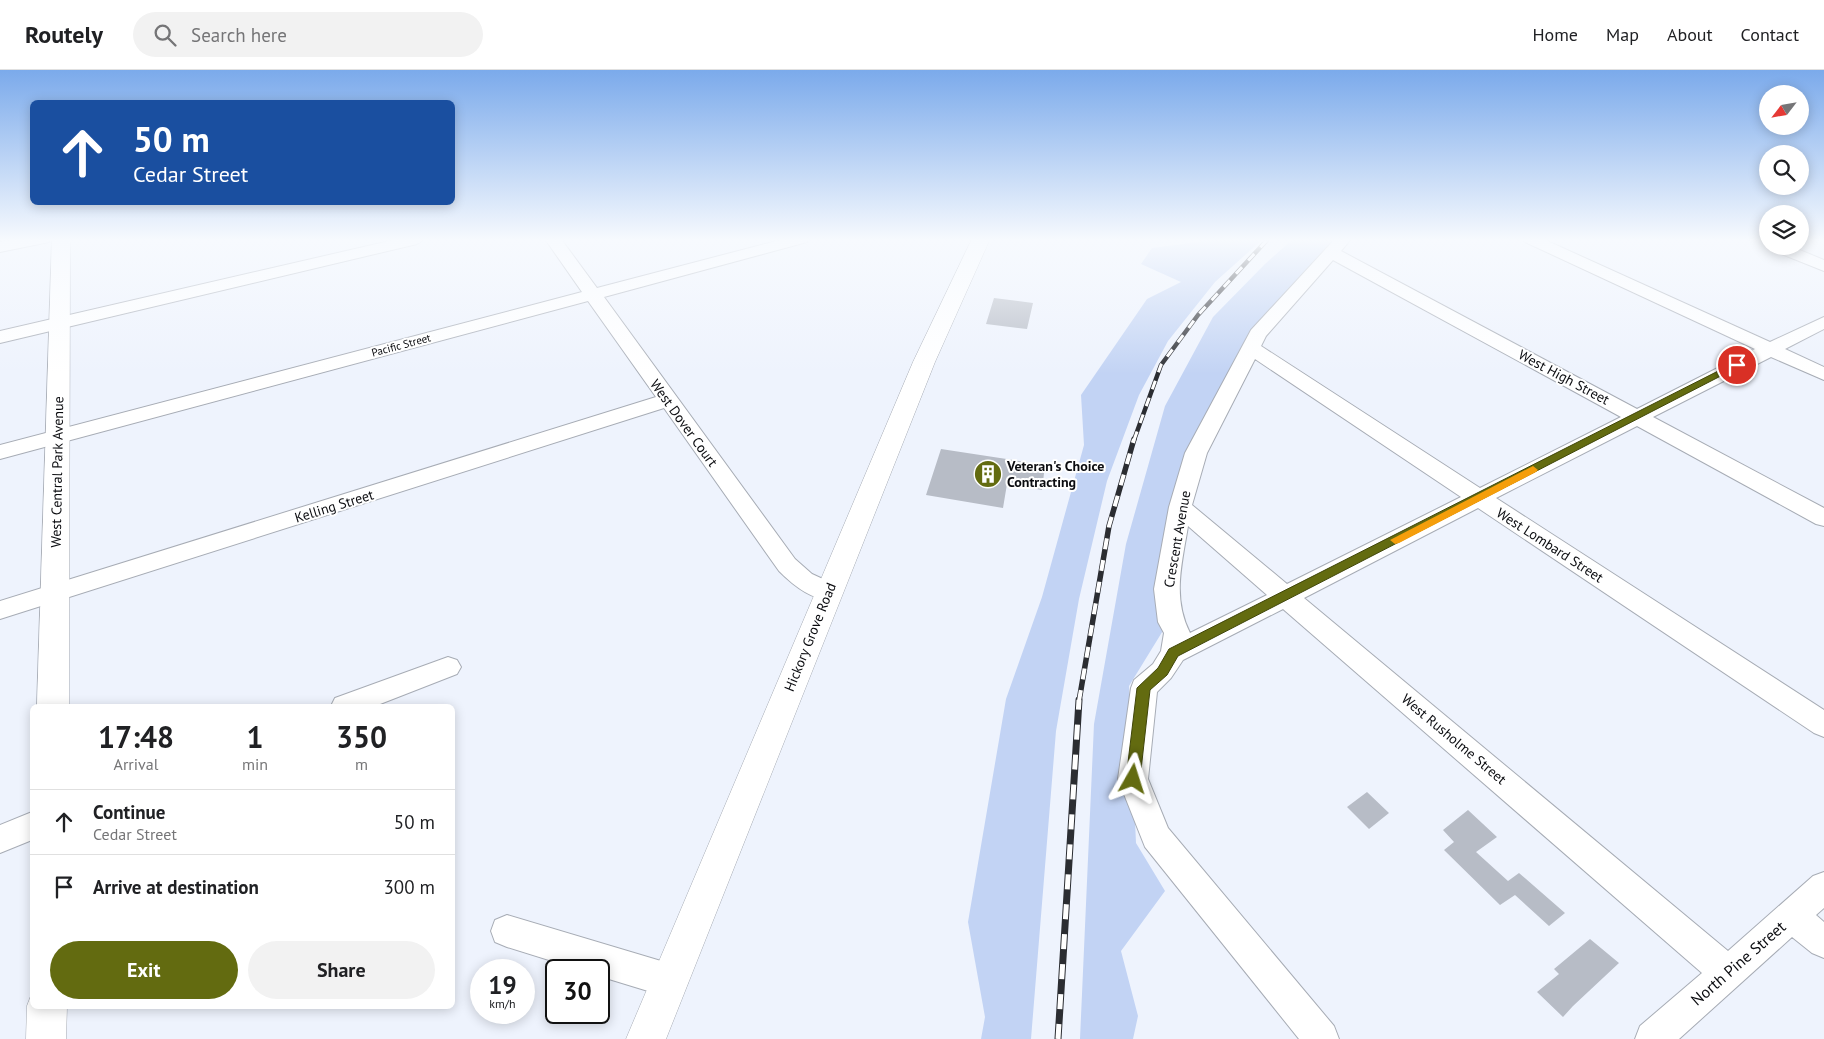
<!DOCTYPE html>
<style>
body{margin:0;font-family:"PT Sans",sans-serif;background:#f2f2f2;color:#202124;height:100vh;display:flex;flex-direction:column;font-size:19px;white-space:nowrap}
*{box-sizing:border-box;margin:0}
p{font-size:16px;color:#757577}
.icon{flex:none;width:28px;height:28px;fill:none;stroke:currentColor;stroke-width:2;stroke-linecap:round;stroke-linejoin:round}
.map{position:relative;flex:1;overflow:hidden}
.sheet{position:absolute;left:30px;top:634px;width:425px;height:305px;display:flex;flex-direction:column;background:#fff;border-radius:8px;box-shadow:0 2px 12px #0003}
.sheet>*{flex:none}
.top-card{position:absolute;left:30px;top:30px;width:425px;height:105px;border-radius:8px;box-shadow:0 2px 12px #0003;background:#1a4fa0;color:#fff;overflow:hidden}
.needle{width:32px;rotate:239deg}
.fabs{position:absolute;left:1759px;top:15px;display:grid;gap:10px}
.fabs a{display:grid;place-items:center;width:50px;height:50px;border-radius:50%;background:#fff;box-shadow:0 2px 12px #0003;font-size:25px}
.speed{position:absolute;left:470px;top:889px;display:flex;gap:10px;font-size:25px;font-weight:700;text-align:center}
.speed>*{display:grid;place-content:center;width:65px;height:65px;border-radius:50%;background:#fff;box-shadow:0 2px 12px #0003;line-height:1}
.speed small{font-size:12px;font-weight:400}
.speed .limit{border:2px solid #111;border-radius:8px;background:#fff;color:#111}
.pin{position:absolute;display:grid;place-items:center;width:42px;height:42px;color:#fff;margin:-21px;border:2px solid #fff;border-radius:50%;box-shadow:0 1px 5px #0007}
.me{position:absolute;width:55px;margin:-28px;rotate:6deg;stroke-linejoin:round;filter:drop-shadow(0 0 4px #0008)}
.turn{display:flex;align-items:center;gap:18px;height:105px;padding:0 20px;font-size:22px}
.turn .icon{width:65px;height:65px;stroke-width:2.5}
.turn b{display:block;font-size:35px;line-height:42px}
.eta{display:flex;justify-content:space-evenly;align-items:center;height:85px;text-align:center}
.eta b{font-size:30px;font-weight:800;line-height:35px}
.cta{display:flex;gap:10px;margin-top:auto;padding:10px 20px}
.cta a{flex:1;height:58px;border-radius:30px;background:#636b10;color:#fff;font-size:20px;font-weight:800;line-height:58px;text-align:center}
.cta a+a{background:#f2f2f2;color:#202124}
ul{padding:0;list-style:none}
li{display:flex;align-items:center;gap:15px;height:65px;padding:0 20px;border-top:1px solid #e0e0e0}
li div{flex:1}
li b{display:block;font-size:19px}
li em{font-style:normal}
header{display:flex;align-items:center;gap:30px;box-sizing:border-box;height:70px;padding:0 25px;background:#fff;border-bottom:1px solid #e0e0e0}
header strong{font-size:24px}
nav{display:flex;gap:28px;margin-inline-start:auto;font-size:18px}
.search{width:350px;height:45px;background:#f2f2f2;display:flex;align-items:center;gap:12px;box-sizing:border-box;padding:0 18px;border-radius:28px;color:#757577;font-size:19px}
.map>svg:first-child{display:block}
.green{fill:#c2d3f4}
.building{fill:#b7bcc6}
.lines{fill:none;stroke-linecap:round;stroke-linejoin:round}
.street-casing{stroke:#a7acb5;stroke-width:2}
.secondary-casing{stroke:#a7acb5;stroke-width:1}
.street{fill:#fff;fill-rule:evenodd}
.secondary{fill:#fff;fill-rule:evenodd}
.rail-far2-casing{stroke:#2b2d32;stroke-width:4.5}
.rail-far1-casing{stroke:#2b2d32;stroke-width:5.5}
.rail-casing{stroke:#2b2d32;stroke-width:7}
.rail-far2{stroke:#fff;stroke-width:3;stroke-dasharray:9;stroke-linecap:butt}
.rail-far1{stroke:#fff;stroke-width:4;stroke-dasharray:11;stroke-linecap:butt}
.rail{stroke:#fff;stroke-width:5;stroke-dasharray:15;stroke-linecap:butt}
.route{fill:#636b10;stroke:#40460a}
.slow{fill:#f59e0b}
.labels{text-anchor:middle;stroke-width:4;stroke-linejoin:round;paint-order:stroke}
.far-street-label{font-size:11px;fill:#0a0b0f;stroke:#fff}
.street-label{font-size:14px;fill:#0a0b0f;stroke:#fff}
.poi-label{font-size:14px;font-weight:bold;fill:#0a0b0f;stroke:#fff;text-anchor:start}
.near-street-label{font-size:16px;fill:#0a0b0f;stroke:#fff}
</style>
<header>
<strong>Routely</strong>
<div class="search"><svg class="icon" aria-label="search" viewBox="0 0 24 24"><circle cx="10" cy="10" r="6"/><path d="M15 15l6 6"/></svg>Search here</div>
<nav><a>Home</a><a>Map</a><a>About</a><a>Contact</a></nav>
</header>
<div class="map">
<svg width="1824" height="969" viewBox="0 0 1824 969">
<rect width="100%" height="100%" fill="#eef3fd"/>
<path class="green" d="M1202 169H1263L1215 212 1168 271 1139 325 1107 411 1079 529 1056 661 1031 969H981L985 947 968 852 1006 629 1042 527 1084 375 1081 325 1147 229 1181 212 1141 194 1152 178 1199 172Z
M1293 169H1336L1247 269 1199 356 1176 416 1164 559 1129 616 1136 773 1165 821 1121 881 1138 946 1133 969H1080L1094 654 1126 474 1165 336 1213 247 1265 194Z"/>
<path class="building" d="M994 228 1033 233 1027 259 986 254Z
M941 379 1045 395 1042 420 1007 414 1003 438 926 425Z
M1367 722 1389 743 1369 759 1347 737Z
M1468 740 1497 767 1476 782 1508 811 1519 803 1565 843 1549 856 1515 825 1500 835 1444 780 1454 772 1443 760Z
M1590 869 1619 893 1573 936 1563 947 1537 922 1559 904 1554 899Z"/>
<g class="lines">
<defs>
<path id="street" d="M19 169H51L49 172 0 182V172Z
M398 169H425L417 174 0 273V261Z
M545 169H561L597 218 784 169H809L807 172 604 227 795 489 812 504 838 516 841 522 838 528C816 535 793 515 779 501L664 338 0 549V531L656 327 588 231 0 389V375L582 222Z
M1335 169H1351L1341 181 1637 339 1755 279 1525 172 1523 169H1543L1770 272 1824 247V259L1785 279 1824 297V310L1771 287 1653 347 1824 438V456L1816 454 1637 356 1496 428 1824 640V667L1814 663 1478 438 1304 528 1728 881 1813 806 1824 802V838L1816 845 1824 852V888L1812 883 1792 867 1679 969H1635L1640 956 1702 903 1283 539 1183 590 1171 608 1157 622 1148 709 1168 758 1334 956 1339 969H1299L1145 777 1118 709 1131 618 1134 610 1153 594 1161 581 1164 563 1158 552 1154 519 1169 437 1185 383 1251 260ZM1333 190 1621 347 1480 418 1261 276 1266 266ZM1255 289 1461 427 1287 514 1192 435 1207 383ZM1188 456 1267 525 1190 563C1172 527 1182 494 1188 456Z
M1768 175 1790 176 1824 190V201L1769 179Z
M448 587 457 590 461 597 457 604 375 636H331L335 628Z
M32 742V770L0 783V755Z
M507 845 671 894 683 899 688 911 683 923 671 928 599 906V900H581L507 877 495 872 491 861 495 850Z"/>
<path id="secondary" d="M52 169H70L69 636H37Z
M972 169H990L935 292 666 969H626L913 292Z
M32 923V936H67L66 969H26L27 936Z"/>
</defs>
<use href="#street" class="street-casing"/>
<use href="#secondary" class="secondary-casing"/>
<use href="#street" class="street"/>
<use href="#secondary" class="secondary"/>
<defs>
<path id="rail-far2" d="M1134 370 1161 295 1198 245 1268 169"/>
<path id="rail-far1" d="M1079 631 1109 456 1134 369"/>
<path id="rail" d="M1058 969 1079 630"/>
</defs>
<use href="#rail-far2" class="rail-far2-casing"/>
<use href="#rail-far1" class="rail-far1-casing"/>
<use href="#rail" class="rail-casing"/>
<use href="#rail-far2" class="rail-far2"/>
<use href="#rail-far1" class="rail-far1"/>
<use href="#rail" class="rail"/>
</g>
<linearGradient id="sky" x2="0" y2="1"><stop stop-color="#7baaeb"/><stop offset="0.56" stop-color="#f7fafe"/><stop offset="1" stop-color="#f7fafe" stop-opacity="0"/></linearGradient>
<rect width="1824" height="304" fill="url(#sky)"/>
<path class="route" d="M1734 293 1742 295 1178 586 1167 605 1150 620 1140 709 1138 713 1133 715 1128 713 1126 709 1137 618 1158 598 1169 579Z"/>
<path class="slow" d="M1533 396 1538 400 1536 402 1399 473 1395 474 1390 470Z"/>
<defs>
<symbol id="building-disc" viewBox="-11 -11 22 22"><circle r="9.5" fill="#636b10" stroke="#fff"/><path d="M-4-6H4V6H1V3H-1V6H-4ZM-2.5-4.3h1.7v1.8h-1.7ZM.8-4.3h1.7v1.8H.8ZM-2.5-1h1.7V.8h-1.7ZM.8-1h1.7V.8H.8Z" fill="#fff"/></symbol>
</defs>
<g fill-rule="evenodd">
<use href="#building-disc" x="972" y="388" width="32" height="32"/>
</g>
<g class="labels">
<g class="far-street-label">
<text transform="translate(401 275) rotate(-15)" y="4">Pacific Street</text>
</g>
<g class="street-label">
<text transform="translate(1564 307) rotate(28)" y="5">West High Street</text>
<text transform="translate(684 353) rotate(54)" y="5">West Dover Court</text>
<text transform="translate(57 402) rotate(-89)" y="5">West Central Park Avenue</text>
<text transform="translate(334 436) rotate(-17)" y="5">Kelling Street</text>
<text transform="translate(1177 469) rotate(-80)" y="5">Crescent Avenue</text>
<text transform="translate(1550 475) rotate(33)" y="5">West Lombard Street</text>
<text transform="translate(810 567) rotate(-68)" y="5">Hickory Grove Road</text>
<text transform="translate(1454 669) rotate(40)" y="5">West Rusholme Street</text>
</g>
<g class="poi-label">
<text x="1007" y="401">Veteran's Choice<tspan x="1007" dy="16">Contracting</tspan></text>
</g>
<g class="near-street-label">
<text transform="translate(1738 893) rotate(-41)" y="6">North Pine Street</text>
</g>
</g>
</svg>
<div class="fabs">
<a><svg class="needle" viewBox="-14 -14 28 28"><path d="M0-13l5 13h-10z" fill="#e53935"/><path d="M0 13l5-13h-10z" fill="#757577"/></svg></a>
<a><svg class="icon" aria-label="search" viewBox="0 0 24 24"><circle cx="10" cy="10" r="6"/><path d="M15 15l6 6"/></svg></a>
<a><svg class="icon" aria-label="layers" viewBox="0 0 24 24"><path d="M12 4l9 5-9 5-9-5zM3 14l9 5 9-5"/></svg></a>
</div>
<div class="speed"><div>19<small>km/h</small></div><div class="limit">30</div></div>
<div class="pin" style="left:1737px;top:295px;background:#d93025"><svg class="icon" aria-label="arrive" viewBox="0 0 24 24"><path d="M6 21V4h12l-3 4 3 4H6"/></svg></div>
<svg class="me" style="left:1133px;top:709px" viewBox="-20 -20 40 40"><path d="M0-17L14 15 0 8-14 15z" fill="#636b10" stroke="#fff" stroke-width="4"/></svg>
<div class="top-card">
<div class="turn"><svg class="icon" aria-label="ahead" viewBox="0 0 24 24"><path d="M12 20V5M6 11l6-6 6 6"/></svg><div><b>50 m</b>Cedar Street</div></div>
</div>
<section class="sheet">
<div class="eta">
<div><b>17:48</b><p>Arrival</p></div>
<div><b>1</b><p>min</p></div>
<div><b>350</b><p>m</p></div>
</div>
<ul>
<li><svg class="icon" aria-label="ahead" viewBox="0 0 24 24"><path d="M12 20V5M6 11l6-6 6 6"/></svg><div><b>Continue</b><p>Cedar Street</p></div><em>50 m</em></li>
<li><svg class="icon" aria-label="arrive" viewBox="0 0 24 24"><path d="M6 21V4h12l-3 4 3 4H6"/></svg><div><b>Arrive at destination</b></div><em>300 m</em></li>
</ul>
<div class="cta"><a>Exit</a><a>Share</a></div>
</section>
</div>
